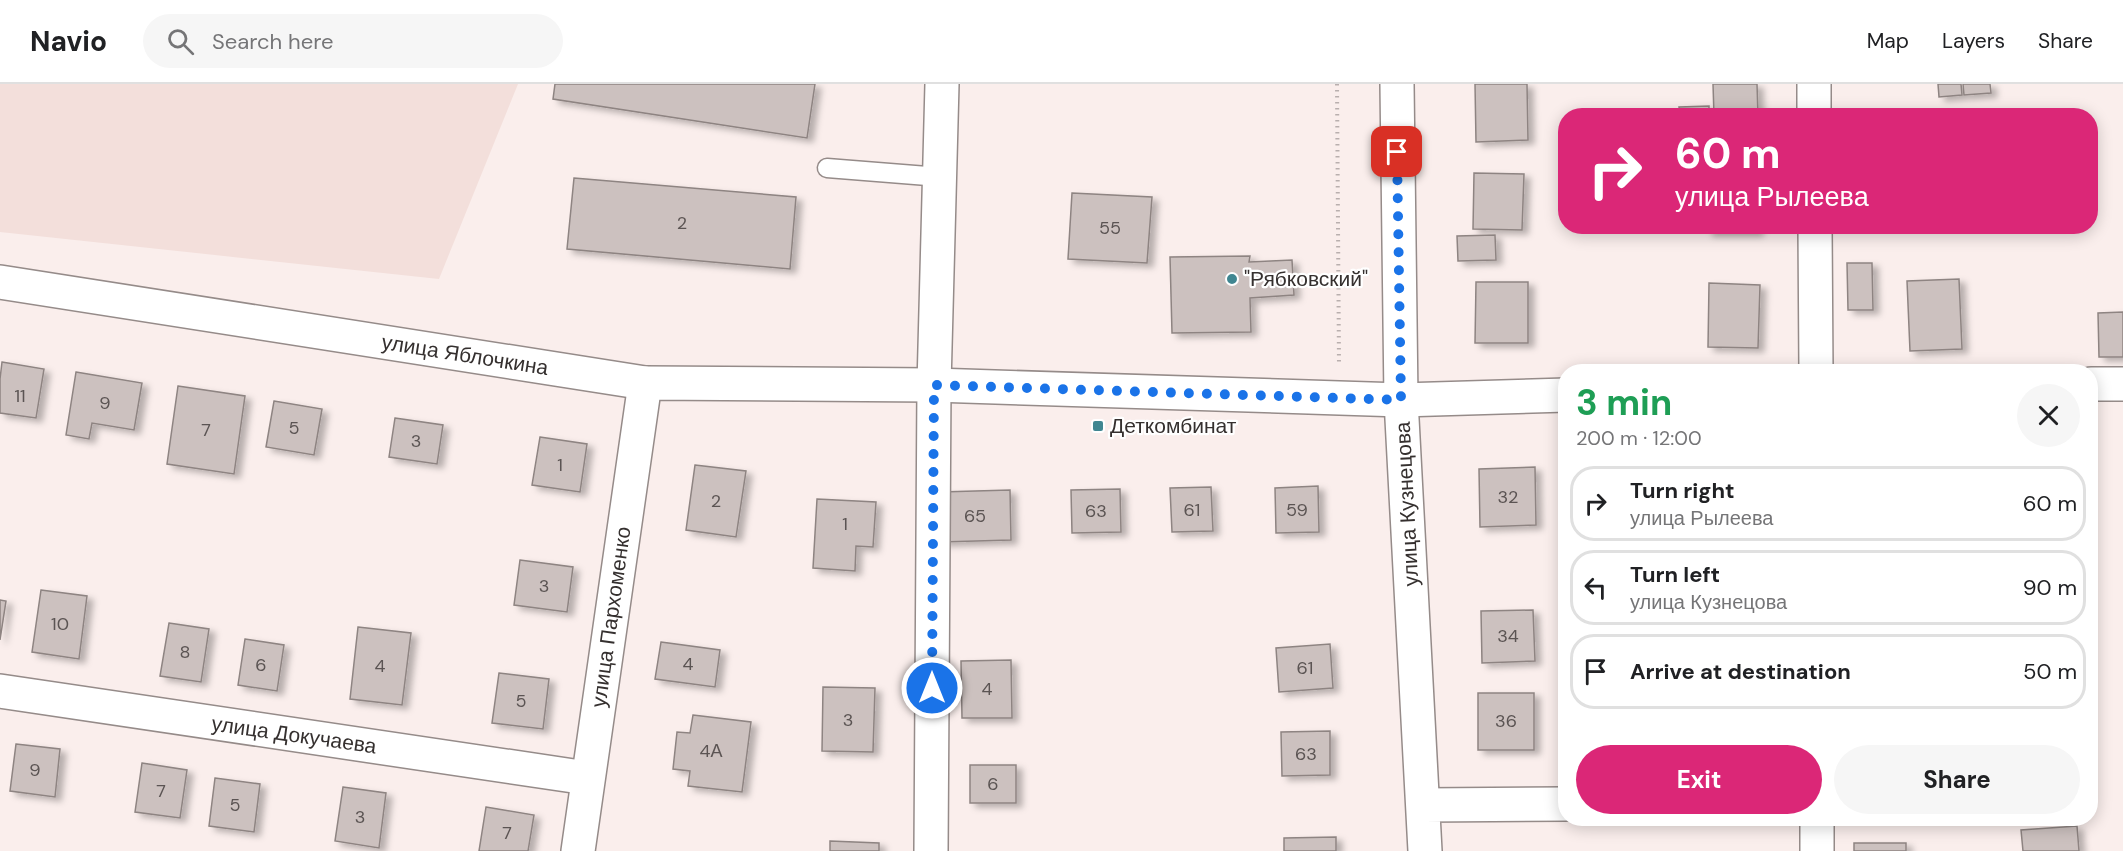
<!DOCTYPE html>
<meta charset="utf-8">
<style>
body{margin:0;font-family:"DM Sans",sans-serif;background:#f6f6f6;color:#202124;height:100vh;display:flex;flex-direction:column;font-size:22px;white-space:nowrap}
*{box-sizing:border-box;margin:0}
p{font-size:20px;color:#757577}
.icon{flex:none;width:33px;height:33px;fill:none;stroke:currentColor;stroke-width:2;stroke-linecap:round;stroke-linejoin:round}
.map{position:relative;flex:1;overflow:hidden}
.side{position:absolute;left:1558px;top:280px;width:540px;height:462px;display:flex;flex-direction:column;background:#fff;border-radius:24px;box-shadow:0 3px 15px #0003}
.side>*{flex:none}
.hud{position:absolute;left:1558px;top:24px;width:540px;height:126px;border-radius:24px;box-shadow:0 3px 15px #0003;background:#db2777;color:#fff;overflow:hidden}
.pin{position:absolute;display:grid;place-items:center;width:51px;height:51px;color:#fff;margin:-26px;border-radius:12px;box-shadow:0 3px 9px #0006}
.me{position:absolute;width:66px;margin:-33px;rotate:0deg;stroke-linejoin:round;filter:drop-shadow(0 0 4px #0008)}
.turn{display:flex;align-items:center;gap:21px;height:126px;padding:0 18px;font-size:27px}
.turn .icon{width:78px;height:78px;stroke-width:2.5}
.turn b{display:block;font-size:42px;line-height:51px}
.round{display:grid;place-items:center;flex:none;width:63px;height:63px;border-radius:32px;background:#f6f6f6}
.head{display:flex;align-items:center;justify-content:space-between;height:102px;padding:0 18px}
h1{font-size:36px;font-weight:700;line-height:45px;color:#1e9e55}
.action{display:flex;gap:12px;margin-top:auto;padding:12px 18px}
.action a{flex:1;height:69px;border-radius:36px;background:#db2777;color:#fff;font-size:24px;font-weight:700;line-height:69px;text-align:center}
.action a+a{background:#f6f6f6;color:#202124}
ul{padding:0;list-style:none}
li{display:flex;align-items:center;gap:18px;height:75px;margin:0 12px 9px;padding:0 6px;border:3px solid #e0e0e0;border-radius:24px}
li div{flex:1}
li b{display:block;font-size:22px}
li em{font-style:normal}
header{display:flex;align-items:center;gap:36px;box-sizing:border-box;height:84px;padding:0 30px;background:#fff;border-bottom:2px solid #e0e0e0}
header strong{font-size:28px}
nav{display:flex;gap:33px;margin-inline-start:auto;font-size:21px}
.search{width:420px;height:54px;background:#f6f6f6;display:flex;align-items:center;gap:15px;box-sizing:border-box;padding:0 21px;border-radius:33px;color:#757577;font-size:22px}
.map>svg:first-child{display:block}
.built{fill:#f3dfdb}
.building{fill:#ccc1bf;stroke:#8e8482;stroke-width:1.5;filter:url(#shadow)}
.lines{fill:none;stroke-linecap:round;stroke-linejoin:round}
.service-casing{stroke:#958b89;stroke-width:21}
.minor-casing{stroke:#958b89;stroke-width:36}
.tertiary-casing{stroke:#958b89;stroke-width:36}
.path{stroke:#b9afae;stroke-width:4;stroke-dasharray:1.5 4.5;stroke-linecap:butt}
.service{stroke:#fff;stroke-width:18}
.minor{stroke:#fff;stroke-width:33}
.tertiary{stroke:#fff;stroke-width:33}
.route{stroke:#1a73e8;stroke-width:10;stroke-dasharray:0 18}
.poi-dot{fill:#408691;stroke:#fff;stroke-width:2}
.labels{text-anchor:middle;stroke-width:4.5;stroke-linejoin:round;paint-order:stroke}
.number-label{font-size:18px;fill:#5b5453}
.poi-label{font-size:21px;fill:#35302f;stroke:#fff;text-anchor:start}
.street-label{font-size:21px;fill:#35302f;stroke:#fff}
</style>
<header>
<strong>Navio</strong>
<div class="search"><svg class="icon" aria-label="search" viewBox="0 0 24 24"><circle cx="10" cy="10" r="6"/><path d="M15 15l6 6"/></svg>Search here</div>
<nav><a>Map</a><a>Layers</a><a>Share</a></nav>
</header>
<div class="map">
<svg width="2123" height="767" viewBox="0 0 2123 767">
<defs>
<filter id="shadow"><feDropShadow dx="6" dy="4" stdDeviation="3" flood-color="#0004"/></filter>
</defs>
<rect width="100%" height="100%" fill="#faeeec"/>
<path class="built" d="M0 0H518L439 195 0 148Z"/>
<path class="building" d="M555 0H815L807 54 553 15Z
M1475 0H1527L1528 56 1476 58Z
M1713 0H1757L1758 32H1714Z
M1938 0H1961L1962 11 1939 13Z
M1963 0H1990L1991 9 1964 11Z
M1709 22V32H1680L1679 23Z
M1474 89 1524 90 1522 146 1473 145Z
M574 94 796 113 790 185 567 165Z
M1072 109 1152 113 1147 179 1068 175Z
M1707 142H1757V148H1707Z
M1495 151 1496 176 1458 177 1457 152Z
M1250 172 1249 178 1292 176 1294 211 1250 214 1251 248 1172 249 1170 173Z
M1847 179H1872L1873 226H1848Z
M1959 195 1962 265 1910 267 1907 197Z
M1476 198H1528V259H1475Z
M1709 199 1760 201 1758 264 1708 263Z
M2123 228V273H2099L2098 229Z
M2 278 44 285 36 334 0 329V295Z
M76 288 142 299 134 346 92 339 89 355 66 351Z
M178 302 245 312 234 390 167 380Z
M274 317 322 325 314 371 266 363Z
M395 334 443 341 437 380 389 373Z
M540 353 587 360 580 408 532 401Z
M695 381 746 387 736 453 686 446Z
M1535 383 1536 441 1480 443 1479 385Z
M1318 402 1319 448 1276 449 1275 404Z
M1211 403 1213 447 1172 448 1170 404Z
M1120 405 1121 448 1072 449 1071 406Z
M1010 406 1011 456 941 458 940 408Z
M817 415 876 418 873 463 856 462 855 487 813 484Z
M520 476 573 483 567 528 514 521Z
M41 506 87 512 79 575 32 568Z
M0 516 6 517 0 556Z
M1533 526 1535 577 1482 579 1481 527Z
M169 539 209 545 201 598 160 592Z
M358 543 411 549 402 621 350 615Z
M245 555 284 561 277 607 238 601Z
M661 558 720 566 715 603 655 595Z
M1330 560 1333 604 1279 608 1276 564Z
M1011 576 1012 634H962L961 577Z
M499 589 549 595 543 645 492 639Z
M823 603 875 604 873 668 822 667Z
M1478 609H1534V666H1478Z
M693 631 751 638 742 708 688 702 690 687 673 685 677 648 690 649Z
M1330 647V691L1282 692 1281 648Z
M16 660 60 665 55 713 10 707Z
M142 679 187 686 180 734 135 728Z
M970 681H1016V719H970Z
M215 694 260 700 254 748 209 742Z
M343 703 386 709 379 764 335 757Z
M486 723 534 731 528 767H479Z
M2077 742 2079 767H2023L2021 746Z
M1336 753V767H1284V754Z
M830 757 879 759V767H830Z
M1854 759H1906V767H1854Z"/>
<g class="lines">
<defs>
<path id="service" d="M827 84 940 93"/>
<path id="minor" d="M1814 0V32
M1815 142 1816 288
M0 198 645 299
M1401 316 1425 767
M0 607 587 694
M1424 721 1566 720
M1817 735V767
M931 767 934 301 942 0"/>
<path id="tertiary" d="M1397 0 1401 316
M2091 300H2123
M578 767 645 299 934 301 1401 316 1566 311"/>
</defs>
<use href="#service" class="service-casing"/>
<use href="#minor" class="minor-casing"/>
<use href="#tertiary" class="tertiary-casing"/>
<path class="path" d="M1337 0 1339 281"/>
<use href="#service" class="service"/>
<use href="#minor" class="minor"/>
<use href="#tertiary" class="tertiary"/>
</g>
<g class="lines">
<path class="route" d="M932 604 934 301 1401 316 1397 68"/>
</g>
<g class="poi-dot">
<circle cx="1232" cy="195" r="6"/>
<rect x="1092" y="336" width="12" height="12" rx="3"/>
</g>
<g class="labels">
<g class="number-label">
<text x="682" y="145">2</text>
<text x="1110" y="150">55</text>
<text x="20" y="318">11</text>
<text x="105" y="325">9</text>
<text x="294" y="350">5</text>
<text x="206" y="352">7</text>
<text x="416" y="363">3</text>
<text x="560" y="387">1</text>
<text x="1508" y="419">32</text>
<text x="716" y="423">2</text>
<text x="1192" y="432">61</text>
<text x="1297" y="432">59</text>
<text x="1096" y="433">63</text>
<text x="975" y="438">65</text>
<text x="845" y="446">1</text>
<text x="544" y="508">3</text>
<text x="60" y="546">10</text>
<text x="1508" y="558">34</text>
<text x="185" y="574">8</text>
<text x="688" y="586">4</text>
<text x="261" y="587">6</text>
<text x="380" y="588">4</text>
<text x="1305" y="590">61</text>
<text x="987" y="611">4</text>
<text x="521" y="623">5</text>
<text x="848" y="642">3</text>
<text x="1506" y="643">36</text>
<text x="711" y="673">4А</text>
<text x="1306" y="676">63</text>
<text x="35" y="692">9</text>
<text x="993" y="706">6</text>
<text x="161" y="713">7</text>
<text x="235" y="727">5</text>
<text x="360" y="739">3</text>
<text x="507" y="755">7</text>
</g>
<g class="poi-label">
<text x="1244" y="202">"Рябковский"</text>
<text x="1110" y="349">Деткомбинат</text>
</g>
<g class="street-label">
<text transform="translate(465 271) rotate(9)" y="7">улица Яблочкина</text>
<text transform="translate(1407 420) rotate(-93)" y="7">улица Кузнецова</text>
<text transform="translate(611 533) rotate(-82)" y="7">улица Пархоменко</text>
<text transform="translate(294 651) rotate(8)" y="7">улица Докучаева</text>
</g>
</g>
</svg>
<div class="pin" style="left:1397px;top:68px;background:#d93025"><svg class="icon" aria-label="arrive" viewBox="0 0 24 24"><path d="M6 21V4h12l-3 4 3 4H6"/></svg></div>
<svg class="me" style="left:932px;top:604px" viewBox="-20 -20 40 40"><circle r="17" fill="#1a73e8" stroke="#fff" stroke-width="3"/><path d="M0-11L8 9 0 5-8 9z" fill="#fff"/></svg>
<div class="hud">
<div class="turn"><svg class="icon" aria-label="right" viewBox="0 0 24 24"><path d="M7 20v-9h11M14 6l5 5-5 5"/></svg><div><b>60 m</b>улица Рылеева</div></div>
</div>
<section class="side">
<div class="head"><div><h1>3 min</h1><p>200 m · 12:00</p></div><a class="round"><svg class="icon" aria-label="close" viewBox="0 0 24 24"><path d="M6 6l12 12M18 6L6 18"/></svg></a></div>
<ul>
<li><svg class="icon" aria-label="right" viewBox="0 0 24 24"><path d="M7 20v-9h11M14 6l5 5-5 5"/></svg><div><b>Turn right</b><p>улица Рылеева</p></div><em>60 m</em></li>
<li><svg class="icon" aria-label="left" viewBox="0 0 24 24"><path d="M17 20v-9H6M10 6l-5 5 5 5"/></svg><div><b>Turn left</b><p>улица Кузнецова</p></div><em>90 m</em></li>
<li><svg class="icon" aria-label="arrive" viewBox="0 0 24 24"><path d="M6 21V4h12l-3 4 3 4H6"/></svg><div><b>Arrive at destination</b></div><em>50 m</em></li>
</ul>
<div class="action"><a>Exit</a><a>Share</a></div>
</section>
</div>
